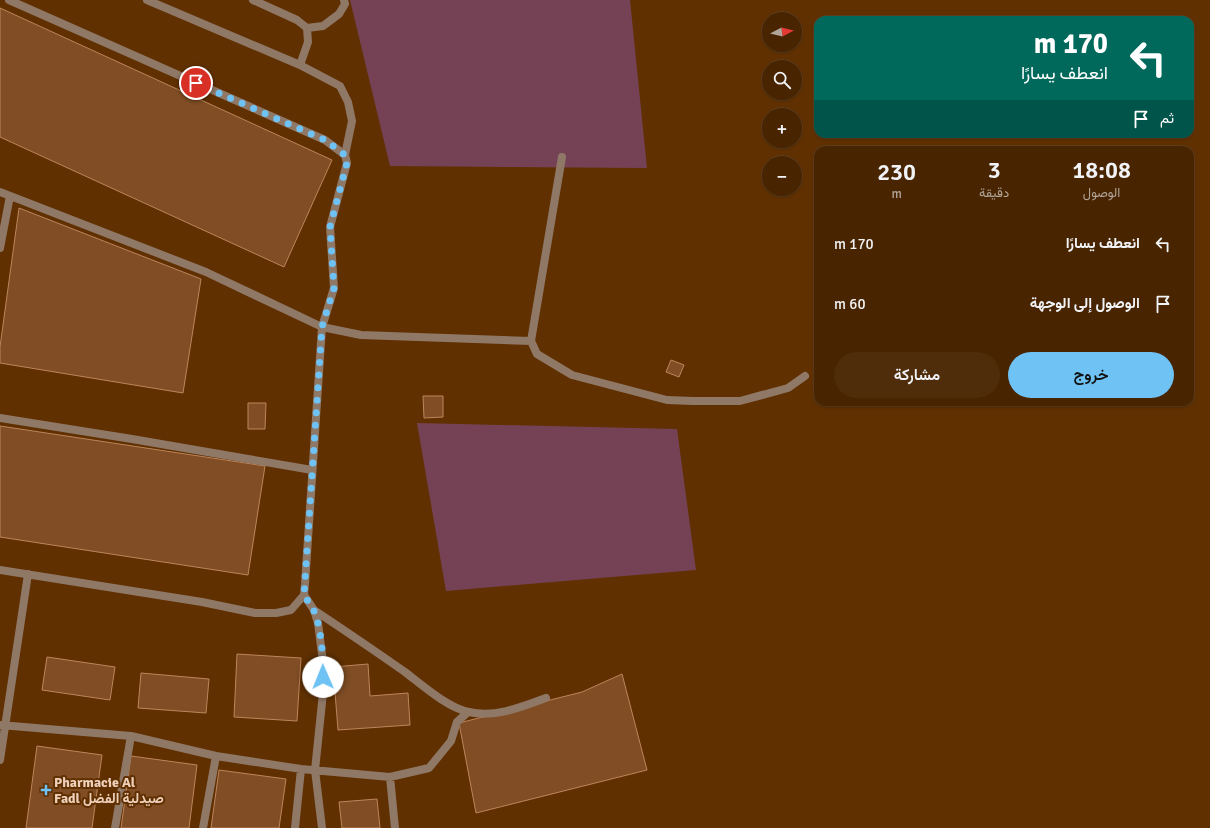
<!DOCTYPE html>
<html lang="ar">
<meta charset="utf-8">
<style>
body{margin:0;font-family:Signika,Vazirmatn,sans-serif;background:#4f2c0a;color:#f1f3f6;direction:rtl;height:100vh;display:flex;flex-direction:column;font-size:15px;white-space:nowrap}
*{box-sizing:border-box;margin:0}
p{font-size:13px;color:#b1a499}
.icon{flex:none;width:22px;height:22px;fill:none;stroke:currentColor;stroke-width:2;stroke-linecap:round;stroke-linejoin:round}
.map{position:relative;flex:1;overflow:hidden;direction:ltr}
.side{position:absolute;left:814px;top:146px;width:380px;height:260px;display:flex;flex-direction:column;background:#482400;border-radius:12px;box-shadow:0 1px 3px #0004,0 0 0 1px #604122;direction:rtl}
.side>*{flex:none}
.top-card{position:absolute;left:814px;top:16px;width:380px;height:122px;border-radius:12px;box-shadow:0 1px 3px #0004,0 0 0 1px #604122;direction:rtl;background:#00695c;color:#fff;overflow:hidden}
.needle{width:26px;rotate:83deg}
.controls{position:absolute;left:762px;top:12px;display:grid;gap:8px}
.controls a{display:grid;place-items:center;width:40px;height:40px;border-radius:50%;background:#482400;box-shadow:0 1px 3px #0004,0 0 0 1px #604122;font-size:20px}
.pin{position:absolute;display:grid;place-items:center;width:34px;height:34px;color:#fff;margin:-17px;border:2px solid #fff;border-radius:50%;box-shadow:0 1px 4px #0007}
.me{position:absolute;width:44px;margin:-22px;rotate:359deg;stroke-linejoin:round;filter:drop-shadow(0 0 3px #0008)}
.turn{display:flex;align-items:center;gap:14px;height:84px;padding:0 20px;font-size:18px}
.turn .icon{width:52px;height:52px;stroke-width:2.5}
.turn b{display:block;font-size:28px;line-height:34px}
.then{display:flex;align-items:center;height:38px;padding:0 20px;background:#0003;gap:8px;font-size:15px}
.eta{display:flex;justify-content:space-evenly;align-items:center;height:68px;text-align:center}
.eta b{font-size:24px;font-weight:600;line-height:28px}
.primary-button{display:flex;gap:8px;margin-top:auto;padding:8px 20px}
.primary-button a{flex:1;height:46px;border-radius:24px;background:#6fc2f4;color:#111;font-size:16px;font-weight:600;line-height:46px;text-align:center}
.primary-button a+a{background:#4f2c0a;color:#f1f3f6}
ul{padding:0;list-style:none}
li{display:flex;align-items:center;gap:12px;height:60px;padding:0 20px}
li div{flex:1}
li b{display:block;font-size:15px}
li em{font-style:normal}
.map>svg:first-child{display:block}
.green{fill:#754255}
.building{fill:#804d24;stroke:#bd855d}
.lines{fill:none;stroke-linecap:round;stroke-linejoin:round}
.service{stroke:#907867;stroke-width:8}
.minor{stroke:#907867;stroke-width:8}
.route{stroke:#6fc2f4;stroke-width:7;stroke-dasharray:0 12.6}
.poi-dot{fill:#6fc2f4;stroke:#603000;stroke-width:1.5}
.labels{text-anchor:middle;stroke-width:4;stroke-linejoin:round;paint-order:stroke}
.poi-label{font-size:14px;font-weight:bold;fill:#eed0bb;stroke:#603000;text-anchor:start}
</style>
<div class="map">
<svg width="1210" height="828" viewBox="0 0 1210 828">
<rect width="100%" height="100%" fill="#603000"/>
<path class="green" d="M350 0H630L647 168 390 166Z
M417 423 677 429 696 570 446 591Z"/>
<path class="building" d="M0 8 332 160 284 267 0 137Z
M19 208 201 279 183 393 0 363V347Z
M671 360 684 365 679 377 666 372Z
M423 396H443V417L424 418Z
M248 403H266L265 429H248Z
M0 426 265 466 248 575 0 537Z
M237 654 301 658 297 721 234 717Z
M47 657 115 667 110 700 42 690Z
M368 664 370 696 408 693 410 725 338 730 333 667Z
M141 673 209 679 206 713 138 708Z
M622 674 647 770 476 813 459 723 582 692Z
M37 746 102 755 92 828H26Z
M131 756 197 765 189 828H121Z
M219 770 286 779 279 828H211Z
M377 799 380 828H342L339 802Z"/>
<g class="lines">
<path class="service" d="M147 0 300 65 340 86 348 102 352 121 345 155
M253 0 297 20 307 28 308 42 300 65
M307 28 323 26 339 14 345 4 344 0
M562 157 531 341 537 354 572 375 667 400 693 401H740L788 388 805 376
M322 327 361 335 531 341"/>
<path class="minor" d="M0 192 206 272 322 327
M0 248 10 196
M0 418 132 439 312 470
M0 570 202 602 255 613H276L291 610 304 595 305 584 322 327 334 288 330 227 347 163 345 155 325 140 9 0
M304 595 314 610 318 623 323 662V693L315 770 322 828
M314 610C344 630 375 651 405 672 422 685 448 708 469 712 495 718 522 707 546 698
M0 725 131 736 216 756 301 769 390 777 429 768 451 741 457 722 468 712
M0 760 28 574
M390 777 395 828
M115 828 131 736
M203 828 216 756
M295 828 301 769"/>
</g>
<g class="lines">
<path class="route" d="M196 83 325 140 345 155 347 163 330 227 334 288 322 327 304 595C307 600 312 606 314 611 322 631 323 656 323 677"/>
</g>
<path class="poi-dot" d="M44 784h4v4h4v4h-4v4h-4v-4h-4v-4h4z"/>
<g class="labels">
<g class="poi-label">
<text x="54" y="787">Pharmacie Al<tspan x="54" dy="16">Fadl صيدلية الفضل</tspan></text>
</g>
</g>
</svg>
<div class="controls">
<a><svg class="needle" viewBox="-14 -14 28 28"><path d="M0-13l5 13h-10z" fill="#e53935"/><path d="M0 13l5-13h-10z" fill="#b1a499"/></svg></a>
<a><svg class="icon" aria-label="search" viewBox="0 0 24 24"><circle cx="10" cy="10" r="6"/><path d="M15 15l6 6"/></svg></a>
<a>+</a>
<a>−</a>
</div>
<div class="pin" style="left:196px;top:83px;background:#d93025"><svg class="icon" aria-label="arrive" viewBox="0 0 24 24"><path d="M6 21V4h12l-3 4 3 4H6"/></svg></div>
<svg class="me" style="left:323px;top:677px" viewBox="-20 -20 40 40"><circle r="19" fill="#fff"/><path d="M0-13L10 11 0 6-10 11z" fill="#6fc2f4"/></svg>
<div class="top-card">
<div class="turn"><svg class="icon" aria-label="left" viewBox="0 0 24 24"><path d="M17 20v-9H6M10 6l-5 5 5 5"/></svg><div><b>170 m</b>انعطف يسارًا</div></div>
<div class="then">ثم<svg class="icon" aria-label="arrive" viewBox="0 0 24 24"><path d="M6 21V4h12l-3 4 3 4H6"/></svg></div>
</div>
<section class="side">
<div class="eta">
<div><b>18:08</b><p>الوصول</p></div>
<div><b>3</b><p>دقيقة</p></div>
<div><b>230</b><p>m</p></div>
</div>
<ul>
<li><svg class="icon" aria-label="left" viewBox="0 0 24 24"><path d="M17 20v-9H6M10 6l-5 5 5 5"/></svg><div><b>انعطف يسارًا</b></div><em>170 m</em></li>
<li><svg class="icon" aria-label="arrive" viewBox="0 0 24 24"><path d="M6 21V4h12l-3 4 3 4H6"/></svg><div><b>الوصول إلى الوجهة</b></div><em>60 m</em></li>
</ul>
<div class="primary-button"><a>خروج</a><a>مشاركة</a></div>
</section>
</div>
